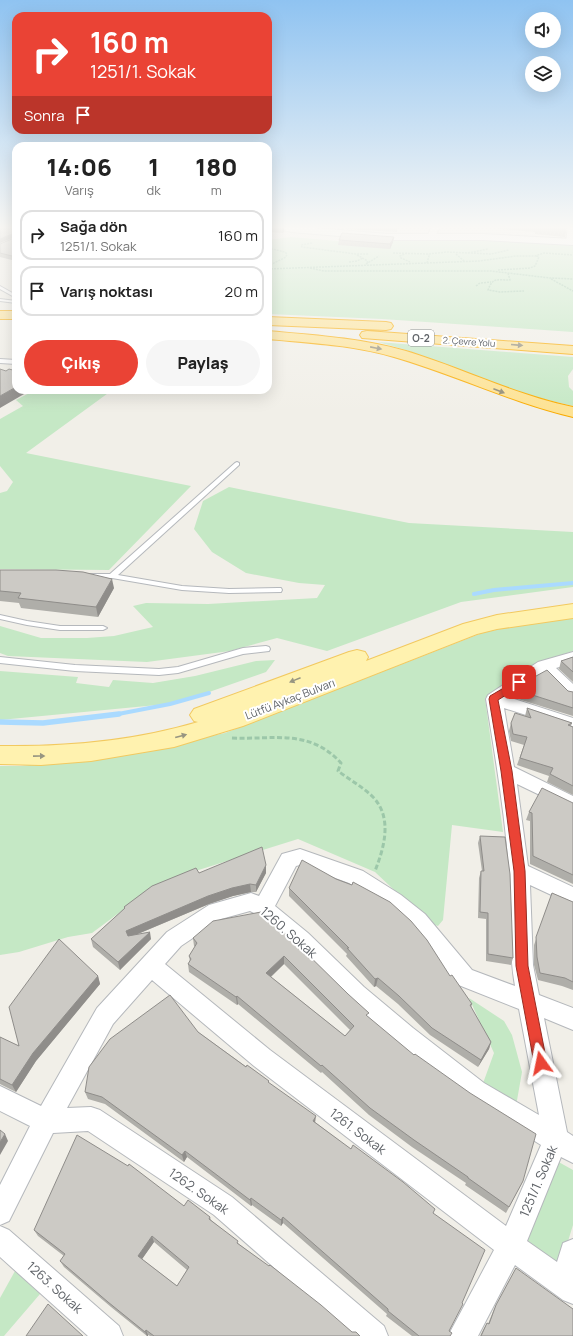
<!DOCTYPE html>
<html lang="tr">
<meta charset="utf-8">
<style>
body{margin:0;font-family:Manrope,sans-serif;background:#f6f6f6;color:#222;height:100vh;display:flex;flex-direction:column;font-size:15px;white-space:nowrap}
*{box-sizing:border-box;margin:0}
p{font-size:13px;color:#767676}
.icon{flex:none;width:22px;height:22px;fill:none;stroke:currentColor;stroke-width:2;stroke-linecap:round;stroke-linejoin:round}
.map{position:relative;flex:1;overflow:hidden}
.sheet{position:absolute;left:12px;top:142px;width:260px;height:252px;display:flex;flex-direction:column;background:#fff;border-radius:12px;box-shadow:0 4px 16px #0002}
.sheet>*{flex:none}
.top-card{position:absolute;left:12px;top:12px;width:260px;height:122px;border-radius:12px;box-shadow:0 4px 16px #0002;background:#ea4335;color:#fff;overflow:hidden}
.controls{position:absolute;left:525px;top:12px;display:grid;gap:8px}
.controls a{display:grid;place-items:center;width:36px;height:36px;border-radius:50%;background:#fff;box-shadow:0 4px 16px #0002;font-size:20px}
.pin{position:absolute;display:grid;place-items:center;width:34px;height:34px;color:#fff;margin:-17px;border-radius:8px;box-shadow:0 2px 6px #0006}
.me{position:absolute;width:44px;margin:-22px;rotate:348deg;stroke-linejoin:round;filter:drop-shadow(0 0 3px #0008)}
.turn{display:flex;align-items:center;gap:14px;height:84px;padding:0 12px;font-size:18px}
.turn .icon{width:52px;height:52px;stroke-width:2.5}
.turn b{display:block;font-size:28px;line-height:34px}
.then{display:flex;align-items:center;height:38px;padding:0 12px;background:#0003;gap:8px;font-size:15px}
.eta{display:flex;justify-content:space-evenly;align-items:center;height:68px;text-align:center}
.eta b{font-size:24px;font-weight:800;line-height:28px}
.cta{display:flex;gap:8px;margin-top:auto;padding:8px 12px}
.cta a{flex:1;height:46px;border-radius:24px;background:#ea4335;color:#fff;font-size:16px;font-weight:800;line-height:46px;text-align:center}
.cta a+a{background:#f6f6f6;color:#222}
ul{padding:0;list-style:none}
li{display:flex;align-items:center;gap:12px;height:50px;margin:0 8px 6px;padding:0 4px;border:2px solid #e0e0e0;border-radius:12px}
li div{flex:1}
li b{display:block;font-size:15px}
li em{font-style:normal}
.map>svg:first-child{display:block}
.green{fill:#c5e8c5}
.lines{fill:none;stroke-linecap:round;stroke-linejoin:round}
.stream-far1{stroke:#aadaff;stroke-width:4}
.stream{stroke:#aadaff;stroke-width:5.5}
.service-casing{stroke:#b5b8bc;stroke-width:2}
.minor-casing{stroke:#b5b8bc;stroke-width:2}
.tertiary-casing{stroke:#b5b8bc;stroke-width:2}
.primary-casing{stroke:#f2c960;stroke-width:2}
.motorway-casing{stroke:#f9ab00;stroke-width:2}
.path-far1{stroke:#9cc7a9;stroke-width:1.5;stroke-dasharray:2 1;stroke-linecap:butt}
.path{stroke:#9cc7a9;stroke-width:3;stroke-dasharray:5 2.5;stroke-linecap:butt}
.service{fill:#fff;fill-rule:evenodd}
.minor{fill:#fff;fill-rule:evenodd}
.tertiary{fill:#fff;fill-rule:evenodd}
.primary{fill:#fff2af;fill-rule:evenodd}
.motorway{fill:#fde293;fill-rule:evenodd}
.wall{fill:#afaea9;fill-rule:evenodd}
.shaded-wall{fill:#8f8d8a}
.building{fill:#cccac5;stroke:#8f8d8a;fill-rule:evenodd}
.oneway{fill:#8e8975}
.oneway2{fill:#979581}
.route{fill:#ea4335;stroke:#982c22}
.labels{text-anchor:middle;stroke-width:4;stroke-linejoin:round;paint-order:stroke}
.far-street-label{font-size:9px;fill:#5f6368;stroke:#fff}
.shield{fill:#fff;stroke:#8f9295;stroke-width:1}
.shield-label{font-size:10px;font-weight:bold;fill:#5f6368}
.street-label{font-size:11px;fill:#5f6368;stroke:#fff}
.near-street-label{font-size:13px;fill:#5f6368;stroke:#fff}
</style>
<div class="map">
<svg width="573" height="1336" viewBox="0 0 573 1336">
<rect width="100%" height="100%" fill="#f1efe8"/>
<path class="green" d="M291 237 360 243 362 238 472 240 573 245V332L382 319 268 314V240Z
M378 342 573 357V369L568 376 569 387 573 391V406L510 391 406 350Z
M35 390 111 391 26 453 191 486 109 570 0 569V493L7 491 13 482 0 466V419L23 406 16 400Z
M229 487 409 523 573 532V587L461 602 327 651 277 638 230 651 147 662 8 656 0 653V626L41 638H87L114 636 153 627 133 606 146 603 208 604 317 598 325 585 299 583 246 573 212 552 194 529 203 501Z
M573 618V651L538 663 485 698 503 832 452 825 443 920 438 926 429 923 375 872 298 839 189 873 143 895 92 933 68 937 19 952 0 955V766H21L132 753 225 733 482 633 509 627Z
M275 660 266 672 178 703 0 720V671L78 677 76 683 109 687 113 680 153 683 195 676 256 661Z
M469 998 504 1021 512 1035 522 1072 516 1106 482 1086 494 1053Z
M555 1160 573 1170V1225L560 1267 526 1246Z
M15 1271 40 1294 4 1336H0V1298Z"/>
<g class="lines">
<path class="stream-far1" d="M474 594 494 590 573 583
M113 715 170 704 209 693"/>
<path class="stream" d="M0 722 43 723 119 714"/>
<defs>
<path id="service" d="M0 286 16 295V298L0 289Z
M0 299 16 301V303L0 301Z
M0 359 16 360V364L0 363Z
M237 462 239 463V465L118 575 182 586 229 589 278 588H281L282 590 281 592 229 593 182 590 112 578H86L85 576 89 574H110L235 463Z
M0 615 27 621 60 626H103L107 628 103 630H60L27 625 0 619Z
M266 646 269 647 270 649 269 651 243 654 178 673 159 675 75 671 0 663V657L75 665 159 669 178 667 243 648Z"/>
<path id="minor" d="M432 226H440L435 237 431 239 427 237Z
M568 226H573V243L570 244 566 242Z
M573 652V663L556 668 573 684V700L567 698 543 674 508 697 573 718V730L504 708 514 767 573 796V811L517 784 528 866 573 887V905L530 885 533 965 539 995 573 1008V1030L544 1018 567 1132 573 1136V1163L561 1157 527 1241 557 1262 563 1243 573 1239V1304L563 1300 515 1265 478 1336H448L494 1250 254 1066 152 980 113 1024 67 1108 91 1107 100 1110 232 1197 384 1326 388 1336H352L214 1215 88 1131 53 1133 9 1221 0 1225V1185L30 1126 0 1111V1086L41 1106 97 1008 167 932 209 905 251 893 259 896 282 854 300 849 363 871 401 895 425 914 472 970 515 986C508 948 512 909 509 871 505 813 495 756 486 699L488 695 538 662ZM300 865 349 883 387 907 411 928 456 984 519 1009 539 1115 484 1083 413 1028 364 987 308 933 275 906 296 866ZM250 911 256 914 294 947 348 1001 397 1044 468 1099 541 1145 506 1226 270 1050 165 964 181 946 221 919Z
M0 1226 9 1230 119 1326 123 1336H88L0 1257Z"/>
<path id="tertiary" d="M274 226H290L388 234H483L573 239V245L483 240H388L291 232 276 228Z"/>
<path id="primary" d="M573 604V618L497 629 477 634 243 726 174 747 91 761 41 765 0 764V746C66 747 134 741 198 722L194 721 190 715 194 709 349 652 357 650 365 652 368 657 366 661 463 624 497 615Z"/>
<path id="motorway" d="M0 311H16V319H0Z
M268 317 386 322 391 323 393 326 391 329 386 330 268 325Z
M268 331C314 335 361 338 406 351 462 368 515 395 573 407V417C510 402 456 375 394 357 353 345 310 343 268 339Z
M367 331 573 346V354L362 338 360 335 362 332Z"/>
</defs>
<use href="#service" class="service-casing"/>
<use href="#minor" class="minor-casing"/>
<use href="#tertiary" class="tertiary-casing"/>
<use href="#primary" class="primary-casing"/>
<use href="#motorway" class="motorway-casing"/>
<path class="path-far1" d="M312 243 301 245 302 247 356 254H369
M268 248 285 252 287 254 286 257 268 266
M393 253 428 254 447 252 491 254 509 250
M407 253 400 256 401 258 410 262
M468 253 488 249
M456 254 464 261
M357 255 366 260 368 263
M349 262 357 261 363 258
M427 263 429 256 428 254
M366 264 379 256
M310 268 324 271H491L550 278 573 279
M268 269 479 261 516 256H535L544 253 573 255
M498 270 530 268 535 266 539 257 536 256
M508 273 510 280C497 280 493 277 488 290L500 292 524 291
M551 279 573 291
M476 286 480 283 491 282"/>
<path class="path" d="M232 738C273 740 309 728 341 763L338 771C350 780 363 787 373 797 393 818 384 848 375 871"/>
<use href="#service" class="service"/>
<use href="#minor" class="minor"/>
<use href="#tertiary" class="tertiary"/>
<use href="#primary" class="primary"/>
<use href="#motorway" class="motorway"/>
</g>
<path class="wall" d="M0 226H16V261L0 257V244L14 238H12L0 243Z
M268 226H284V232L282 233 269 232 268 233Z
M338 226H397V232L347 229V228Z
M453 226H475V228L453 227Z
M500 226H567L565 237 535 234V232L500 229Z
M394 237 393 242 390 249 338 245 339 240Z
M0 570 114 588 98 617 21 608 19 603 0 601Z
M573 657V682L559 669 561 661Z
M518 686 568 691 573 692V716L518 699 516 694Z
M527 708 572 723 571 726 573 727V795L547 782 549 776 517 765 524 745 511 741 509 731 511 723 525 716Z
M573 803V884L530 864V821L526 820 529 812Z
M480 836 513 958 511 965 486 961V919L478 918 479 878 481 871H482L478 843Z
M266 865V873L256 892H251L233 896 209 904 138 934 151 939 120 970 93 947 91 939 124 909V907L199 873Z
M289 888 450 976 472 1004 471 1008 491 1042 489 1049 478 1067 430 1035 398 1004 376 986 374 987 346 956 347 954 289 896Z
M552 893 573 902V990L562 986 538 980 534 965V945Z
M261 912 368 1017 523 1181 506 1213 465 1185 466 1183 412 1147 369 1115 322 1072 321 1073 238 1004 237 1005 189 972 188 964 190 962 189 956 195 947 194 946 193 938ZM284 964 350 1030 345 1036 271 977Z
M98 976 100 984 36 1061 16 1092 0 1084V1037L19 1046Z
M198 1032 269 1083 315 1122 434 1214 450 1336H412L386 1316 387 1314 283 1223 281 1226 252 1205 251 1206 187 1157 184 1162 105 1104 88 1099 85 1092Z
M184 1206 210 1217 211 1220 239 1244 352 1332 360 1336H150L148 1335V1336H147L111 1307 64 1267 60 1261 64 1256 38 1236 34 1230ZM154 1242 187 1270 177 1286 142 1259Z
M516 1268 573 1336H480L484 1328 487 1323 488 1324 494 1309Z"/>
<path class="shaded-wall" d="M268 226H269V232L268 233Z
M282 226H284V232L282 233Z
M12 234V238L0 243V239Z
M394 237 393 242 390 249V244Z
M16 387V390H31L0 408V396Z
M112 579 114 588 98 617 96 607Z
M266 865V873L256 892V885Z
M250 884 251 892 233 896 209 904 128 938 126 931 208 896 232 888Z
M150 932 151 939 120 970 118 962Z
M284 956V964L266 981V973Z
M98 976 100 984 36 1061 16 1092 12 1085 33 1053Z
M378 978 376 986 374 987 375 979Z
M237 996 238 1004 237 1005 236 997Z
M491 1042 489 1049 478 1067 481 1060Z
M316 1116 315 1123 313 1121Z
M5 1134 8 1141 0 1155V1142Z
M185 1151 187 1157 184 1162 182 1155Z
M251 1198 252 1205 251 1206 250 1200Z
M283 1217V1223L281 1226V1220Z
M152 1236 154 1242 140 1262 138 1256Z
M146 1330 148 1335V1336H147L145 1332Z"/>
<path class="building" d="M0 226H16V235L12 234 0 239Z
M342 233 394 237 390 244 339 240Z
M16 237V257L0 253V244Z
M0 369 6 371 9 369 16 371V387L0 396Z
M0 570H56L83 572 112 579 96 607 18 598 21 593 0 591Z
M573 657V672L561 661Z
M547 670 568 691 573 692V708L520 691 518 686Z
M527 708 572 723 568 725 573 727V786L550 774 553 768 520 758 527 737 513 734 511 723 515 713 531 718Z
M542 788 573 803V875L533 856 532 813 529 812Z
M480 836 505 837 510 874 513 958 488 954V913L480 912 481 871H484Z
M262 847 266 865 256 885 250 884 232 888 208 896 126 931 128 936 150 932 118 962 91 939 125 908 124 907 152 886 196 868 199 873Z
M302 860 336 879 352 885 353 882 390 902 411 921 427 940 450 976 452 975 472 1004 470 1005 491 1042 481 1060 432 1028 399 996 378 978 375 979 347 948H349L289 888Z
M552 893 573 902V982L565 978 540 973 537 957 536 937Z
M261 912 293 940 348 994 369 1013 366 1015 414 1055 415 1054 470 1093 536 1134 523 1181 509 1207 468 1178V1177L414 1140 370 1108 322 1065 321 1066 237 996 236 997 188 964 191 959 189 956 197 943 193 938 213 921ZM284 956 354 1026 345 1036 266 973Z
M59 939 98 976 33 1053 12 1085 0 1079V1037L19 1046 9 1007Z
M170 995 198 1032 246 1067 247 1065 269 1081 268 1082 316 1116 313 1121 351 1149 353 1145 403 1182 435 1209 433 1213 485 1250 462 1303 463 1304 449 1331 452 1333 450 1336H419L388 1311V1309L283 1217 281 1220 251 1198 250 1200 185 1151 182 1155 102 1097 85 1092 89 1067 110 1039Z
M0 1130 5 1134 0 1142Z
M77 1135 128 1166 129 1164 184 1206 188 1200 210 1217 209 1219 238 1241 237 1243 269 1266 270 1265 321 1305 352 1332H356L360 1336H154L146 1330 145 1332 108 1302 60 1261 65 1254 34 1230ZM152 1236 189 1267 177 1286 138 1256Z
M516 1268 573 1309V1336H481L487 1323 489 1324 496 1305Z
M48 1304 83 1336H26Z"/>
<defs><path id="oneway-solid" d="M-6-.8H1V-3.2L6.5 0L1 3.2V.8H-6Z"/></defs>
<g class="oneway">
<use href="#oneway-solid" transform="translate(517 345) rotate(5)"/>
<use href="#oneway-solid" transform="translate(376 348) rotate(11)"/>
<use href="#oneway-solid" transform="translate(499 391) rotate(21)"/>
</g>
<g class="oneway2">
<use href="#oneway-solid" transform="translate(295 680) rotate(158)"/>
<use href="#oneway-solid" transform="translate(181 736) rotate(-15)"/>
<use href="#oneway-solid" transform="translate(39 756) rotate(-1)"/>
</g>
<linearGradient id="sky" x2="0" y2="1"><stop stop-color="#8fc3f1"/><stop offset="0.55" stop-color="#f9f8f5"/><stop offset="1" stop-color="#f9f8f5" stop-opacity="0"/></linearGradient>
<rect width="573" height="413" fill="url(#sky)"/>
<path class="route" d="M519 679 522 680 524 682 522 685 498 700 512 771 525 871 528 966 547 1063 546 1068 541 1070 536 1068 534 1063 516 966 514 871 501 771 489 699 490 696Z"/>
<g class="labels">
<g class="far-street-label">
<text transform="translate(469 342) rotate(4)" y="3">2. Çevre Yolu</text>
</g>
<rect class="shield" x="408" y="330" width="26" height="16" rx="3"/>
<g class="shield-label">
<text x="421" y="342">O-2</text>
</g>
<g class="street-label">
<text transform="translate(290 699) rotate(-21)" y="4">Lütfü Aykaç Bulvarı</text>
</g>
<g class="near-street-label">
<text transform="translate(289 932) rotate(41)" y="5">1260. Sokak</text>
<text transform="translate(358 1131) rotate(37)" y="5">1261. Sokak</text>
<text transform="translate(538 1181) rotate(-67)" y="5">1251/1. Sokak</text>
<text transform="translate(199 1191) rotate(35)" y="5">1262. Sokak</text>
<text transform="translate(55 1287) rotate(42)" y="5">1263. Sokak</text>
</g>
</g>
</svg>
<div class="controls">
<a><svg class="icon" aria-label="sound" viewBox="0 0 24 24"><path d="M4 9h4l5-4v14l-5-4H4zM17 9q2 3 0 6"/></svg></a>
<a><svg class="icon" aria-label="layers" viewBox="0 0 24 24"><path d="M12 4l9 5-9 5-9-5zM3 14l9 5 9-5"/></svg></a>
</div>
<div class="pin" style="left:519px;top:682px;background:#d93025"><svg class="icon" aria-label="arrive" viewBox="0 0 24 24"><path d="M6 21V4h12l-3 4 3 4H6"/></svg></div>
<svg class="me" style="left:541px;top:1063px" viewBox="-20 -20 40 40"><path d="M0-17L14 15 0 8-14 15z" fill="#ea4335" stroke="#fff" stroke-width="4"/></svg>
<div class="top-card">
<div class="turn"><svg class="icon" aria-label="right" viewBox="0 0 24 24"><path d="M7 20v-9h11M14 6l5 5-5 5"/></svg><div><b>160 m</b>1251/1. Sokak</div></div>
<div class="then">Sonra<svg class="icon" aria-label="arrive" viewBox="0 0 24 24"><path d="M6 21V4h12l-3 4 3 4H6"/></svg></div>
</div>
<section class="sheet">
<div class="eta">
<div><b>14:06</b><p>Varış</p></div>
<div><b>1</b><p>dk</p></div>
<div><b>180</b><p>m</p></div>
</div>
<ul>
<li><svg class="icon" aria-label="right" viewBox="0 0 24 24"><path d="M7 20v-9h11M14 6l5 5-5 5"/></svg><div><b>Sağa dön</b><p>1251/1. Sokak</p></div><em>160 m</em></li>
<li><svg class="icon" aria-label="arrive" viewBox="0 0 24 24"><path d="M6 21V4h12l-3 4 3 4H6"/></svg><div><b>Varış noktası</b></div><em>20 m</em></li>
</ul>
<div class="cta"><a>Çıkış</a><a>Paylaş</a></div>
</section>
</div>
